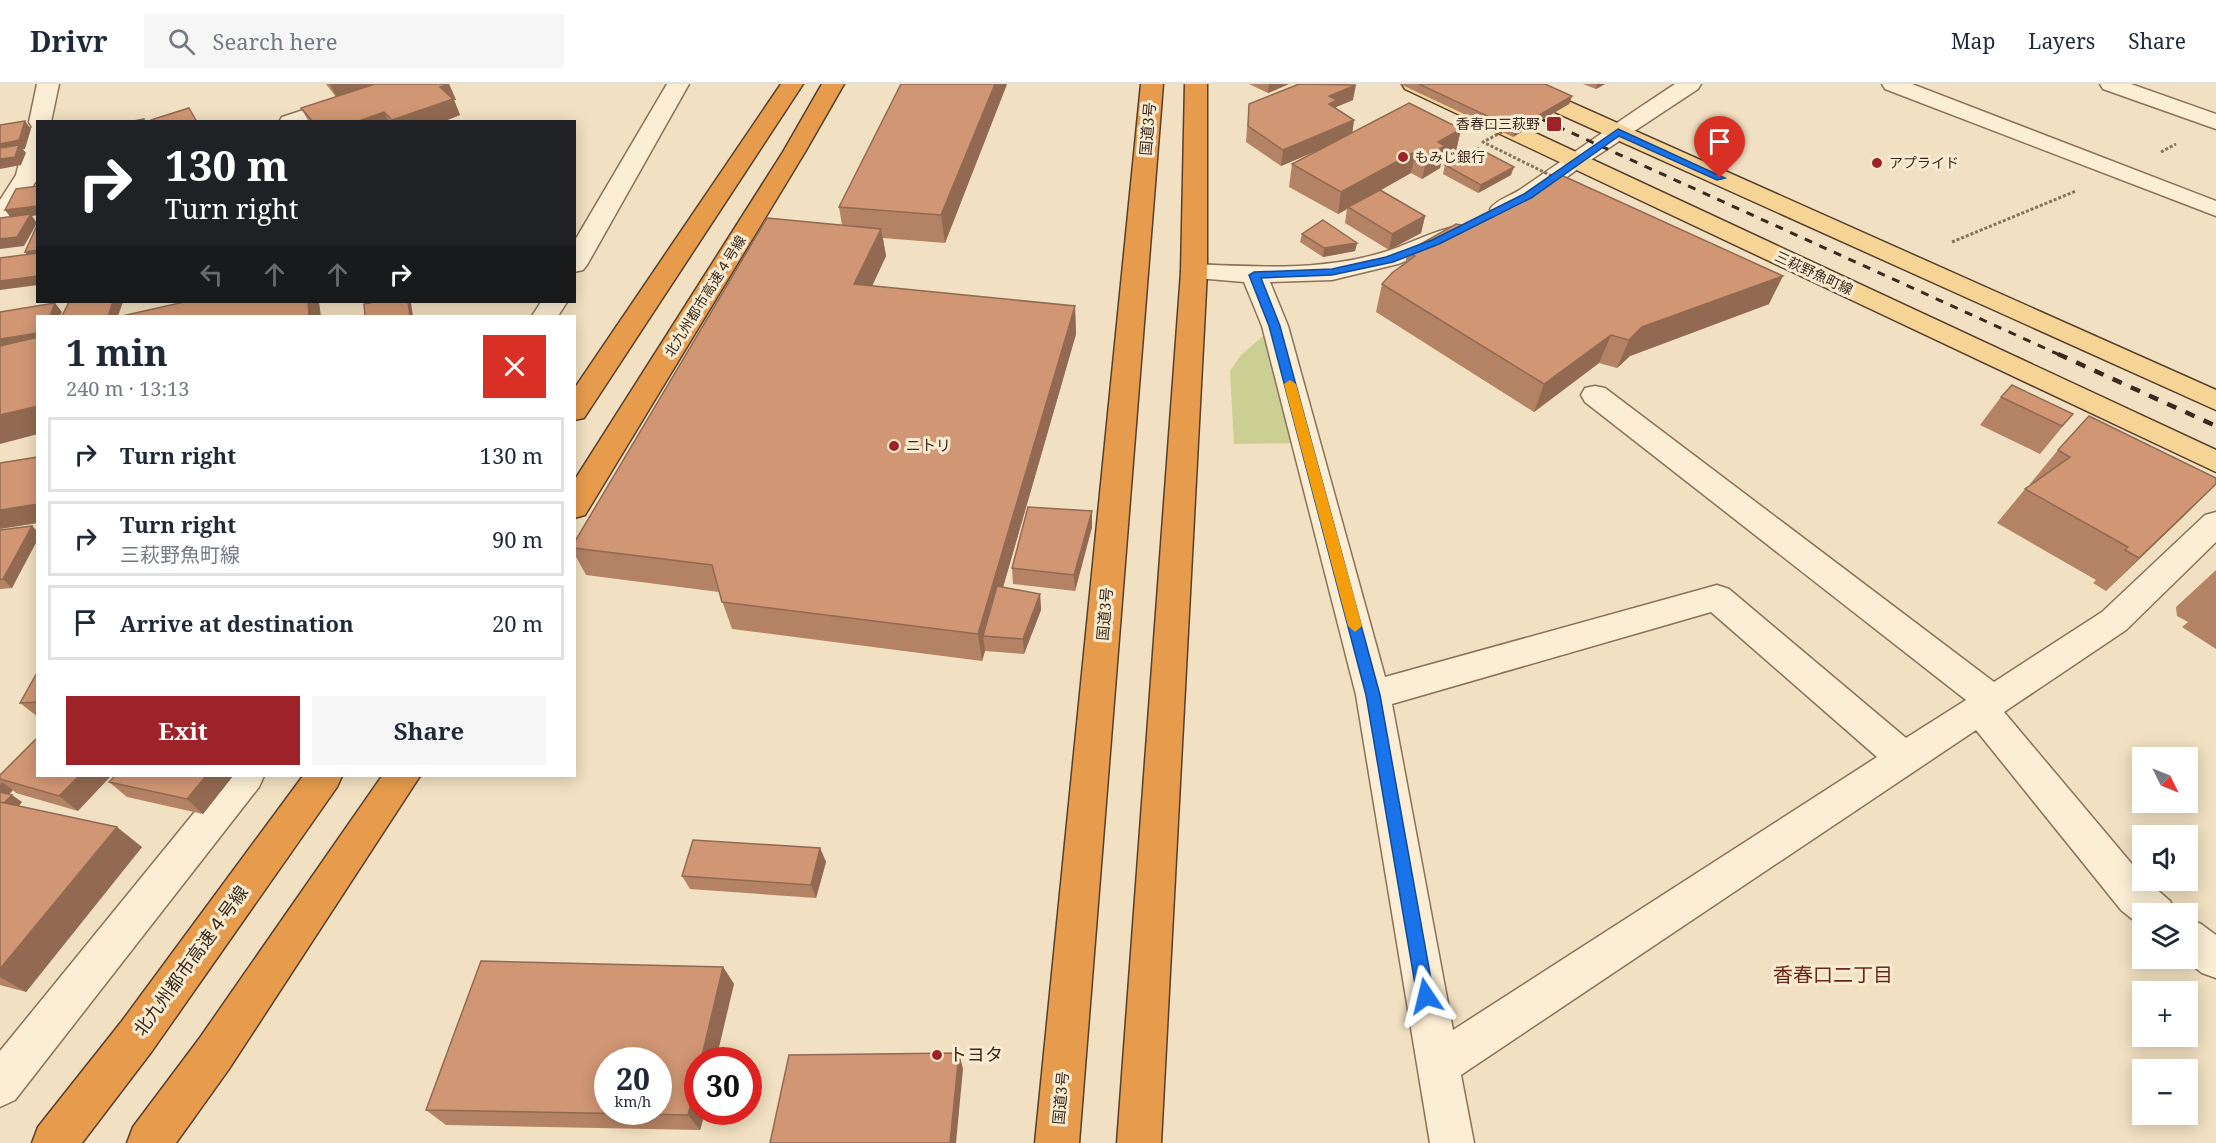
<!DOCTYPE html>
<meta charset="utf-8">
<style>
body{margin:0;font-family:"Noto Serif","Noto Sans JP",serif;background:#f6f6f7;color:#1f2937;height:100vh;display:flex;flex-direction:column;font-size:22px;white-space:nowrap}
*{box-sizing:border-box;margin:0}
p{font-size:20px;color:#747a83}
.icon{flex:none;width:33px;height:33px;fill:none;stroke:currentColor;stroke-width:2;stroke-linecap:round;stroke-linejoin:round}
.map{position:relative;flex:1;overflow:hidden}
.side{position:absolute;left:36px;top:231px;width:540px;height:462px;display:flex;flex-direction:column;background:#fff;border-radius:0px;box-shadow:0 3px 15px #0003}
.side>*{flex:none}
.top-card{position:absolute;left:36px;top:36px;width:540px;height:183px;border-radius:0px;box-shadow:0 3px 15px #0003;background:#202124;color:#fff;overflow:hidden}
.needle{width:39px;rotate:133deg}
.fabs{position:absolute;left:2132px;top:663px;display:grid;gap:12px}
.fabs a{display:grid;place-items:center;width:66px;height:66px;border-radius:0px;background:#fff;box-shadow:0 3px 15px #0003;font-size:30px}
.speed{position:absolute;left:594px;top:963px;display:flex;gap:12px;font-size:30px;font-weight:700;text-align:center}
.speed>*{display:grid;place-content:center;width:78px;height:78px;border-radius:50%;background:#fff;box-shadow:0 3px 15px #0003;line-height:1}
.speed small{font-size:15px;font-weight:400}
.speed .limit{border:9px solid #d22;background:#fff;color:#111}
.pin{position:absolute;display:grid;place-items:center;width:51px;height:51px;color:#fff;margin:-62px -26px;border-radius:50% 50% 50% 0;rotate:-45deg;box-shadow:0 0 6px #0007}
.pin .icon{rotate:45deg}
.me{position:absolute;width:66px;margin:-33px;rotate:350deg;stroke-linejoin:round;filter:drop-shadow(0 0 4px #0008)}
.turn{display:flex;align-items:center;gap:21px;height:126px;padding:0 30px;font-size:27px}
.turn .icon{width:78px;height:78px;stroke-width:2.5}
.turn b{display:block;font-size:42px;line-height:51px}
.lanes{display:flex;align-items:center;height:57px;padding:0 30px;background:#0003;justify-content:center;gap:30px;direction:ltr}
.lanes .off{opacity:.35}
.round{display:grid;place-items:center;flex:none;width:63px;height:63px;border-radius:0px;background:#f6f6f7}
.head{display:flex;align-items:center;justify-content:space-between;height:102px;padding:0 30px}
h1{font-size:36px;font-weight:700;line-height:45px}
.primary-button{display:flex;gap:12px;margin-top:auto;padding:12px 30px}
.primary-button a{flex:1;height:69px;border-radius:0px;background:#9e2329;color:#fff;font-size:24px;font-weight:700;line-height:69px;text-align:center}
.primary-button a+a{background:#f6f6f7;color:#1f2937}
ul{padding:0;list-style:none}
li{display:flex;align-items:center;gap:18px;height:75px;margin:0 12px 9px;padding:0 18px;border:3px solid #e0e1e3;border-radius:0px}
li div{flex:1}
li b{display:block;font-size:22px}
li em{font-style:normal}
header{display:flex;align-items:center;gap:36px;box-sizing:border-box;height:84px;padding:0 30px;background:#fff;border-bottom:2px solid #e0e1e3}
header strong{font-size:28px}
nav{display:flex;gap:33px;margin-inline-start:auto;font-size:21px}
.search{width:420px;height:54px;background:#f6f6f7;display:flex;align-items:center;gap:15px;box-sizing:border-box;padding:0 21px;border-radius:0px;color:#747a83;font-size:22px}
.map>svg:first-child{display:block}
.green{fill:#cbcf94}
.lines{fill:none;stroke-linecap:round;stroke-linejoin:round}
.minor-casing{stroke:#8b7157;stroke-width:3}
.major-casing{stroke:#583f2c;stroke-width:3}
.highway-casing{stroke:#583f2c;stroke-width:3}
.path{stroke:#8b7157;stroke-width:3;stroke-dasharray:3 2;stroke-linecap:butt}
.minor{fill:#fbeed4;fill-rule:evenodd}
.major{fill:#f6d496;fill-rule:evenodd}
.highway{fill:#e69c4c;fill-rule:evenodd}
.rail-far1{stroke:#3a291c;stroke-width:3;stroke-dasharray:8 8;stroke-linecap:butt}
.rail{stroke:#3a291c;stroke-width:4.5;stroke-dasharray:10 10;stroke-linecap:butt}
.path-bridge{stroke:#8b7157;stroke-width:3;stroke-dasharray:3 2;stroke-linecap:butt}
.wall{fill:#b48264}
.shaded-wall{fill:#926a51}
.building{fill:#d19774;stroke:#926a51;stroke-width:1.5;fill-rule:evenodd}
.route{fill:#1a73e8;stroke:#114b97;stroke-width:1.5}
.slow{fill:#f59e0b}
.poi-dot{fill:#9e2329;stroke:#f8ebd1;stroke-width:2}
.labels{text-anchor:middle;stroke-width:6;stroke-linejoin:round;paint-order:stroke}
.far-poi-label{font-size:14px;fill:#3a291c;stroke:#f8ebd1;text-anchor:start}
.far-street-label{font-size:14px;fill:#3a291c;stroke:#f8ebd1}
.street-label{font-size:15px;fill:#3a291c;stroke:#f8ebd1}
.poi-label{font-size:15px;fill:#3a291c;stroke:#f8ebd1;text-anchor:start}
.near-street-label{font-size:18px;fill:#3a291c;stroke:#f8ebd1}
.near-poi-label{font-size:18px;fill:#3a291c;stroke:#f8ebd1;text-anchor:start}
.near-neighbourhood-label{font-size:20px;fill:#692719;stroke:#f8ebd1}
</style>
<header>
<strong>Drivr</strong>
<div class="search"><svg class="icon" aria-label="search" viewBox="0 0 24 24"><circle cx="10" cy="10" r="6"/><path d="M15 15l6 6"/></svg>Search here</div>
<nav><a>Map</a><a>Layers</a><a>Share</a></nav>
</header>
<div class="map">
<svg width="2216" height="1059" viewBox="0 0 2216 1059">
<rect width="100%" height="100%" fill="#f1e0c1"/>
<path class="green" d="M1269 247 1300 359 1234 360 1230 287 1241 271Z"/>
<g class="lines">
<defs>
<path id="minor" d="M37 0H59L51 38H38V94L9 139 0 141V116L16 91 27 48 32 43 29 38Z
M384 0H417L414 5 314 38H279L282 33Z
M667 0H689L587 181 583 186 574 188V158Z
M1675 0H1701L1698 5 1583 81 1535 117 1511 130 1502 132 1493 130 1490 125C1497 115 1511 112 1521 105 1572 70 1623 34 1675 0Z
M1882 0H1912L2216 117V132L1885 5Z
M2100 0H2131L2216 30V45L2103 5Z
M1450 144 1459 146 1462 151 1459 156 1398 180 1332 196 1270 198 1288 242 1385 593 1717 501 1729 505 1906 654 1966 616 1585 318 1581 311 1585 304 1595 302 1605 304 1994 598 2102 528 2205 431 2216 428V458L2126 546 2004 628 2142 792V796H2146L2170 817 2176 830H2142V843L2121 826 1976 646 1461 991 1474 1059H1430L1356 611 1262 242 1244 198 1185 193 1181 188 1185 183 1194 180C1256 183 1321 187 1381 169 1405 162 1426 150 1450 144ZM1711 528 1877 673 1453 946 1392 620Z
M541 218H567L558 232H532Z
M224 692H264L259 703 15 1016 0 1023V967Z
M2187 834 2201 840 2216 851V894L2202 889 2183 874H2187Z"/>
<path id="major" d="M1402 0H1430L2216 366V388L1405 5Z
M1501 0H1530L2216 306V326L1504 5Z"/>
<path id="highway" d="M781 0H803L584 334 574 336V305Z
M822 0H844L805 68 585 431 574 434V397L783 68Z
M1141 0H1163L1079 1059H1035Z
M1185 0H1207V188L1161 1059H1117L1181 188Z
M303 692H342L337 703 152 967 82 1059H32L38 1043 122 937Z
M382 692H420L229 985 176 1059H127L133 1043 199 955Z"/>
</defs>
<use href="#minor" class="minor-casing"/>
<use href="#major" class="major-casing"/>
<use href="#highway" class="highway-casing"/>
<path class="path" d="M2161 68 2176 60
M1952 158 2076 107"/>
<use href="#minor" class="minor"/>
<use href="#major" class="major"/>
<use href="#highway" class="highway"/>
<path class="rail-far1" d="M1528 29 2062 272"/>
<path class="rail" d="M2058 270 2216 342"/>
<path class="path-bridge" d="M1502 48 1483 58 1558 95"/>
</g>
<path class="wall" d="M326 0H449L456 16H454L460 31 442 38H309L301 24 336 13Z
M1007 0 945 159 883 154 886 172 872 202 1075 222 1076 250 1003 503 1040 510 1041 526 1024 570 985 567 982 577 732 545 719 508 586 491 574 469V459L842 141 839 123Z
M1249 0H1289L1268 9Z
M1400 0H1545L1572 12 1569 20 1513 53Z
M1583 0H1605L1596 5Z
M1353 16 1336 23V25L1354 36 1352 48 1461 45 1456 67 1442 75 1440 84 1422 95 1411 89 1381 106 1425 132 1421 149 1389 166 1345 139 1347 125 1338 130 1289 103 1292 80 1320 65 1281 82 1246 58 1249 20Z
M1445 81 1511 91 1478 109 1443 90Z
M1302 150 1357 159 1355 167 1323 173 1300 158Z
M1408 167 1769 220 1630 272 1617 284 1599 279 1534 328 1376 228 1382 200 1405 179Z
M2001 313 2073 330 2040 370 1980 341Z
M2058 366 2186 430 2106 507 2093 499 2096 496 1997 439 2025 405 2031 401 2030 400Z
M32 442 38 448 12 504 0 505V446Z
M1092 443 1075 507 1013 500 1012 484Z
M2216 486V565L2182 543 2188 538 2177 532 2176 523Z
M38 587V633L20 619Z
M38 653 78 727 16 709 13 706 9 710 22 718 19 722 142 763 26 908 0 901V691Z
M233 692 203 730 127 713 109 698Z
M820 764 826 778 816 814 690 805 682 792Z
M723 883 734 900 698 1028H705L700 1046 446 1041 426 1026Z"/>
<path class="shaded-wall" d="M330 0H389L338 16Z
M449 0 456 16H454L460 31 442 38H392V36L440 3Z
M995 0H1007L945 159 941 131Z
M1269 0H1289L1268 9Z
M1597 0H1605L1596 5Z
M1356 1 1353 16 1336 23 1335 32 1326 36 1329 12Z
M1572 12 1569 20 1513 53 1515 45Z
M384 28 389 38H356Z
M1354 36 1352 52 1281 82 1283 66Z
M25 37 31 45 25 65H23L26 69 21 81 0 85V60Z
M1461 45 1456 67 1442 75 1440 84 1422 95 1427 72 1438 58Z
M1416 67 1411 89 1349 124 1348 123 1347 125 1338 130 1341 108Z
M1514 83 1511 91 1478 109 1481 101Z
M38 122V131L32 132 37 139 24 162 0 165V155L11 134 5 126Z
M1425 132 1421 149 1389 166 1392 150Z
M881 145 886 172 860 228 854 200Z
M1357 159 1355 167 1323 173 1324 164Z
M38 166V176L32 177 25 168Z
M38 192V201L0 206V197Z
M1783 192 1769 220 1630 272 1617 284 1629 256 1642 243Z
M113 218H123L118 232H108Z
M308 218H319L321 232H309Z
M408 218H411V219L413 232H410Z
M55 219 62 228 60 232H50Z
M1075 222 1076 250 989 552H983L985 567 982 577 978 550Z
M38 249V259L0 264V255Z
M1611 251 1599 279 1534 328 1544 300Z
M38 322V350L0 360V331Z
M2216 400 2186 430 2106 507 2139 474Z
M38 420V439L0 445V426Z
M1092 427V443L1075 507 1074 491Z
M32 442 38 448V455L12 504 3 495Z
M1040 510 1041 526 1024 570 1023 555Z
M79 692H111L78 727 59 712Z
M206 692H233L203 730 187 715Z
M2 698 13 706 5 715 0 711V701Z
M12 711 22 718 0 742V723Z
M117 743 142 763 26 908 0 893V885Z
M820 764 826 778 816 814 811 801Z
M723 883 734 900 716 976H701Z
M959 969 963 985 956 1059H950Z
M698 992V1028H705L700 1046 688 1031Z"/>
<path class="building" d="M375 0H449L440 3 453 15 392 36 384 28 356 38H313L301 24Z
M901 0H995L941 131 839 123Z
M1299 0 1356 1 1329 12 1337 16 1329 20 1354 36 1283 66 1248 42 1249 20Z
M1419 0H1545L1572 12 1515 45Z
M1409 19 1461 45 1438 58 1445 62 1427 72 1416 67 1341 108 1292 80Z
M189 24 197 38H152L151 36Z
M144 35V38H129Z
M25 37 19 56 0 60V41Z
M19 61 15 73 0 75V64Z
M1478 64 1514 83 1481 101 1445 81Z
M1561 91 1783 192 1642 243 1629 256 1611 251 1544 300 1382 200 1392 189 1415 172 1408 167 1456 140 1466 142Z
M38 102V122L5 126 16 105Z
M1380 106 1425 132 1392 150 1348 123Z
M31 130 17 153 0 155V134Z
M767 134 881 145 854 200 1075 222 978 550 722 518 712 481 574 464V459Z
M1323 136 1357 159 1324 164 1302 150Z
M38 139V166L25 168Z
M38 169V192L0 197V174Z
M69 218H113L108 232H62Z
M184 218H308L309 232H122Z
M375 218H408L410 232H365L364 220Z
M55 219 50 232H38V249L0 255V228Z
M38 253V322L0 331V262Z
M2012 301 2073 330 2062 342 2001 313Z
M2089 332 2216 394V400L2139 474 2125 466 2128 463 2025 405 2070 373 2058 366Z
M38 373V420L0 426V379Z
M1028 423 1092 427 1074 491 1012 484Z
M32 442 3 495 0 496V446Z
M997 502 1040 510 1023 555 983 552Z
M38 587V618L20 619Z
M38 653V692H79L59 712 0 695V691Z
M115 692H206L187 715 109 698Z
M0 708 12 711 4 719 0 718Z
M0 718 117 743 0 885Z
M693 756 820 764 811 801 682 792Z
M481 877 723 883 701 976H698V992L688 1031 426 1026ZM608 976H658V1028H608Z
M959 969 950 1059H770L789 971Z"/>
<path class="route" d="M1618 45 1725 94 1717 96 1619 52 1531 114 1439 160 1393 178 1332 191 1261 194 1280 242 1380 611 1434 912 1432 917 1426 920 1420 917 1417 912 1366 611 1269 242 1249 191 1254 188 1332 185 1386 173 1432 156 1524 110Z"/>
<path class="slow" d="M1290 296 1296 300 1362 542 1355 548 1348 542 1284 300Z"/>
<g class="poi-dot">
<rect x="1546" y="32" width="16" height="16" rx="3"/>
<circle cx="1403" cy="73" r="6"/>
<circle cx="1877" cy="79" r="6"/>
<circle cx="894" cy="362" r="6"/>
<circle cx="937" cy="971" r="6"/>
</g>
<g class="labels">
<g class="far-poi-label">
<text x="1540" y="45" text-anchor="end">香春口三萩野</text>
<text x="1415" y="78">もみじ銀行</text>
<text x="1889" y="84">アプライド</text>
</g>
<g class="far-street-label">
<text transform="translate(1814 189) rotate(25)" y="5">三萩野魚町線</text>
<text transform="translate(705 212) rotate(-58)" y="5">北九州都市高速４号線</text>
</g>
<g class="street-label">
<text transform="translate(1148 45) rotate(-85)" y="5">国道3号</text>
<text transform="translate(1105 530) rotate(-85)" y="5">国道3号</text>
<text transform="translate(1061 1014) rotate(-85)" y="5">国道3号</text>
</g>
<g class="poi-label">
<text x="906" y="367">ニトリ</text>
</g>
<g class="near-street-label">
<text transform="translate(191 877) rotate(-54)" y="6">北九州都市高速４号線</text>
</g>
<g class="near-poi-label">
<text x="949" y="977">トヨタ</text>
</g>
<g class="near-neighbourhood-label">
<text x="1833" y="898">香春口二丁目</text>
</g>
</g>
</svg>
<div class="fabs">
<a><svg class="needle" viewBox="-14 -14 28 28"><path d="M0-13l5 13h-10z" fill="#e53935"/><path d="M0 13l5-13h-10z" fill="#747a83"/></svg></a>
<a><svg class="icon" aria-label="sound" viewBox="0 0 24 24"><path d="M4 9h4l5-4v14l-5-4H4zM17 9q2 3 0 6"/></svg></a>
<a><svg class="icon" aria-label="layers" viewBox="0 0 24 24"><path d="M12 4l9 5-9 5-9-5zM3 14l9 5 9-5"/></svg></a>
<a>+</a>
<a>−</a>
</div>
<div class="speed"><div>20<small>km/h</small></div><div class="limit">30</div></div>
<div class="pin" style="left:1720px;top:94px;background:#d93025"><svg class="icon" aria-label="arrive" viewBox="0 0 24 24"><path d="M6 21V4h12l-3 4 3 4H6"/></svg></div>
<svg class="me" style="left:1426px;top:912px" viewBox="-20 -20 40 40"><path d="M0-17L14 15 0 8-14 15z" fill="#1a73e8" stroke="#fff" stroke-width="4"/></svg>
<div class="top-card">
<div class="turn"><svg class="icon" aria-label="right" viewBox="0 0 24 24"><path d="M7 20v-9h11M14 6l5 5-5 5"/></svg><div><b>130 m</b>Turn right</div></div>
<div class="lanes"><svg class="icon off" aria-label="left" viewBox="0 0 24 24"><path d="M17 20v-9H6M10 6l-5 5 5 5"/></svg><svg class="icon off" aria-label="ahead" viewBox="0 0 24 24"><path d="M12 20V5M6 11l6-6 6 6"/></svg><svg class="icon off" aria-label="ahead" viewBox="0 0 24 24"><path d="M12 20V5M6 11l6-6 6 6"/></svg><svg class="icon" aria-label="right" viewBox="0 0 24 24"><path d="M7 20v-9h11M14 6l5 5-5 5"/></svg></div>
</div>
<section class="side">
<div class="head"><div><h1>1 min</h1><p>240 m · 13:13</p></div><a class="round" style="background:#d93025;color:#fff"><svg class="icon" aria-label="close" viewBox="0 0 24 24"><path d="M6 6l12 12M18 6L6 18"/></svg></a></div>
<ul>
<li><svg class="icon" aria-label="right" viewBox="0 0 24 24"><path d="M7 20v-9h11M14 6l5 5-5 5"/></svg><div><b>Turn right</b></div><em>130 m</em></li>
<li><svg class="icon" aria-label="right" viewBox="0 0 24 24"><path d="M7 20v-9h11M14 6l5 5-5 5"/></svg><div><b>Turn right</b><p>三萩野魚町線</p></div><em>90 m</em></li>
<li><svg class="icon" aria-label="arrive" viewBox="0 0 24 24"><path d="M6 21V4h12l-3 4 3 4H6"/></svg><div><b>Arrive at destination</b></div><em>20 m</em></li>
</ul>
<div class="primary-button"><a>Exit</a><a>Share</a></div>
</section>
</div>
